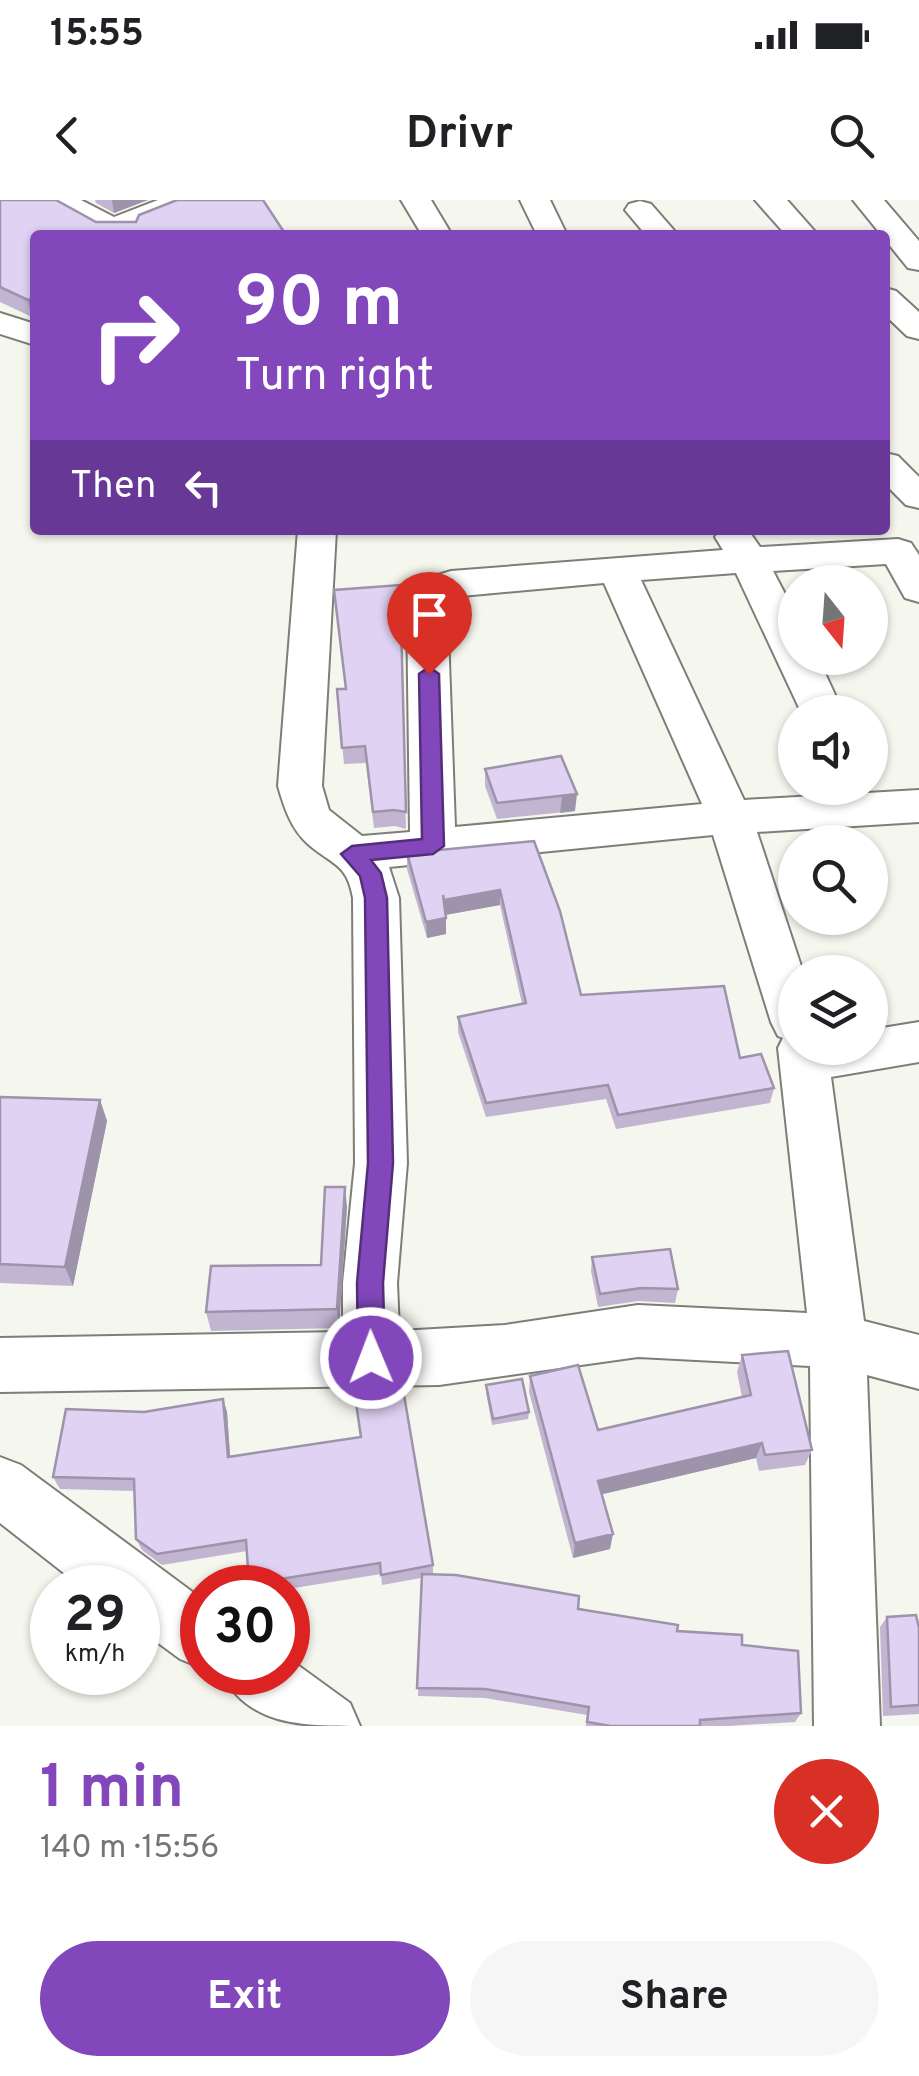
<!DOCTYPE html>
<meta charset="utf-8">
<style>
body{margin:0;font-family:Overpass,sans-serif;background:#f6f6f6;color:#202124;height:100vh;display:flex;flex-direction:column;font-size:38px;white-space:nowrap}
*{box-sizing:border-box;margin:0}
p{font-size:32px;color:#757577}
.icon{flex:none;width:55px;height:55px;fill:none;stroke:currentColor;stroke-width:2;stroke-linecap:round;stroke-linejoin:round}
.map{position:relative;height:1526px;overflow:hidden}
.drawer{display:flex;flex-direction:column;background:#fff;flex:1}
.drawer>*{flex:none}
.hud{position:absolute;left:30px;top:30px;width:860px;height:305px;border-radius:10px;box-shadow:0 2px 8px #0004;background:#8347bc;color:#fff;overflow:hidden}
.needle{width:65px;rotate:163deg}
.tools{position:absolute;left:778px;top:365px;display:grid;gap:20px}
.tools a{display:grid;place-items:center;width:110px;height:110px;border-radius:50%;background:#fff;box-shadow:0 2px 8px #0004;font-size:50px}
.speed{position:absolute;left:30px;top:1365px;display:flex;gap:20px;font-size:50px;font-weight:700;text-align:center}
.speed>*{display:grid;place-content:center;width:130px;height:130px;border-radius:50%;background:#fff;box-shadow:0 2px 8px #0004;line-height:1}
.speed small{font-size:25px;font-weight:400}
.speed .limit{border:15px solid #d22;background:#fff;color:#111}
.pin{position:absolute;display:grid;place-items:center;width:85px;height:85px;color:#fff;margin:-102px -42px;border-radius:50% 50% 50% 0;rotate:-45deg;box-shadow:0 0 10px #0007}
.pin .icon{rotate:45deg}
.me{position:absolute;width:110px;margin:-55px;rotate:359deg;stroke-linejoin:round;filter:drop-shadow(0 0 8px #0008)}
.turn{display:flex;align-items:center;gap:35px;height:210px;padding:0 40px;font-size:45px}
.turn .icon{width:130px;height:130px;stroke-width:2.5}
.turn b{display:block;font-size:70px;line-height:85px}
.then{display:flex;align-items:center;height:95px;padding:0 40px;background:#0003;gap:20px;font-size:38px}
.round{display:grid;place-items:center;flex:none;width:105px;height:105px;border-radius:52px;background:#f6f6f6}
.overview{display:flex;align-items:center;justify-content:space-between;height:170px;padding:0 40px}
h1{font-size:60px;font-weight:700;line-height:75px;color:#8347bc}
.button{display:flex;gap:20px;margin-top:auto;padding:20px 40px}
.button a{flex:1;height:115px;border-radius:60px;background:#8347bc;color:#fff;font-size:40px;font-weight:700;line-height:115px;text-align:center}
.button a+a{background:#f6f6f6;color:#202124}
.status{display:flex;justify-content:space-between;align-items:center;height:70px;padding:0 50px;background:#fff;direction:ltr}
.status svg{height:28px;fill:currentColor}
header{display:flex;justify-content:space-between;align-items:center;height:130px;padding:0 40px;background:#fff;font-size:45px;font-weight:700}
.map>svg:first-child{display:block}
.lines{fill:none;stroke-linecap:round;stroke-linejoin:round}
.minor-casing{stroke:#7d7e76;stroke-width:4}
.minor{fill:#fff;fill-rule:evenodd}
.wall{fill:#c1b5d1}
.shaded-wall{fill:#9d93aa}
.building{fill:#e0d2f3;stroke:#9d93aa;stroke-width:2.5}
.route{fill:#8347bc;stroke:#552e7a;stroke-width:2.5}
</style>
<div class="status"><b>15:55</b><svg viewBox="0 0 49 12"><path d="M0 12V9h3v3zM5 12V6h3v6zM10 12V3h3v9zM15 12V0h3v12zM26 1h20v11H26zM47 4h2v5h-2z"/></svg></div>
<header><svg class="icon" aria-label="back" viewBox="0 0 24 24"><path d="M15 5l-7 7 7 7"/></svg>Drivr<svg class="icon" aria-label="search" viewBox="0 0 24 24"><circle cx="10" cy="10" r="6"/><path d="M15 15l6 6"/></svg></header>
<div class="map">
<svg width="919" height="1526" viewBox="0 0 919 1526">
<rect width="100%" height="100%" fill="#f5f6ed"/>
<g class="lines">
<defs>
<path id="minor" d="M44 0H81L114 17 158 0H200L196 6 136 30 139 35H101L48 6Z
M401 0H431L452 35H422Z
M520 0H550L567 35H537Z
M755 0H787L818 35H786Z
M853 0H884L919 41V70L908 68Z
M640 1 651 4 678 35H646L625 10 629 4Z
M885 88 896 91 919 112V139L907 136 885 115Z
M0 113 35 124V145L0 134Z
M885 253 898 256 919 277V308L906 305 885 284Z
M298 330H336L322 586 329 610 362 636 410 632 407 405 422 380 451 371 723 350 715 337 720 330H748L760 347 898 339 911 343 919 355V402L905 398 886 364 773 371 795 413V458H818L843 512H801L736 373 641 380 744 600 919 590V622L757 632 803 772H795V848H870V830L919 822V862L831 877 864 1121 919 1135V1189L867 1175 880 1526H814L810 1166 638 1157 439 1185 0 1192V1138L343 1132V1083L355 963 353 698C347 663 332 665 308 644 291 629 284 607 278 586ZM604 383 702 604 455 627 447 405 451 397ZM713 635 771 822 778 836 783 838 778 848 807 1113 638 1105 505 1125 399 1131 397 1083 407 963 399 698 389 667Z
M0 1257 21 1265 202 1399V1468L180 1459 138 1428V1388H83L0 1323Z
M288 1458 350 1503 360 1526C301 1526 248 1526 221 1472H288Z"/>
</defs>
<use href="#minor" class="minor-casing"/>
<use href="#minor" class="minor"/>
</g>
<path class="wall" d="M0 0 96 22H136L286 35H35V115L32 117 0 102Z
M95 0H148L114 13 96 3Z
M400 385 406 629 395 626 374 628 366 563 344 564 337 489H346L334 390Z
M561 556 575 611 497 619 485 586V569Z
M534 641 581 795 740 858 774 888 770 903 616 929 606 899 486 917 458 832V817L522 804 500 705 445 715 446 734 427 738 407 669V653Z
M0 897 100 900 107 921 73 1086 0 1083Z
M347 1007 339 1128 211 1131 206 1112 321 1065Z
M592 1057 678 1089 675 1103 638 1101 598 1107 591 1071Z
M742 1155 812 1250 805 1265 759 1271 756 1258 602 1294 610 1349 573 1358 529 1192 530 1176 598 1230 742 1197 737 1172Z
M486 1185 529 1212 528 1219 492 1225 486 1192Z
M223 1199 227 1212 230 1256 433 1365V1374L742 1445 801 1513 795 1522 728 1526H586L587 1515 485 1498 418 1496 421 1378 382 1385 381 1374 288 1389 250 1388 247 1351 162 1365 142 1350 136 1339 135 1291 60 1289 53 1277 144 1212Z
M887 1417 919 1428V1514L883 1516 880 1427Z"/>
<path class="shaded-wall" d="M112 0H148L114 13Z
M32 98 35 115 32 117 28 100Z
M577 594 575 611 560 613 562 597Z
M500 690V705L445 715 444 700Z
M446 718V734L427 738 426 722Z
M100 900 107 921 73 1086 65 1067Z
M345 987 347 1007 339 1128 337 1109Z
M223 1199 227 1212 231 1269 228 1257Z
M762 1243 756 1258 595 1296 598 1281Z
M613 1334 610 1349 573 1358 575 1343Z"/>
<path class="building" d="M0 0H56L96 22H136L139 15 177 0H263L286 35H35V99L32 98 28 100 0 87Z
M400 385 406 612 394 610 373 612 365 546 342 548 337 489H346L334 390Z
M561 556 577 594 497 603 485 569Z
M534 641 560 711 581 795 724 786 740 858 761 854 774 888 618 915 608 885 486 903 458 817 526 803 500 690 444 700 443 695 446 718 426 722 407 653Z
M0 897 100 900 65 1067 0 1064Z
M325 987H345L337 1109 206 1112 211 1066 321 1065Z
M670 1049 678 1089 641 1088 600 1094 592 1057Z
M788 1151 812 1250 765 1255 762 1243 598 1281 613 1334 575 1343 530 1176 578 1165 598 1230 751 1195 742 1155Z
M522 1179 529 1212 493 1219 486 1185Z
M404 1195 433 1365 381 1375 380 1363 249 1384 246 1340 157 1354 136 1339 134 1279 53 1277 66 1209 144 1212 223 1199 228 1257 361 1237 356 1203Z
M422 1374 456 1375 579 1396 578 1409 678 1425 677 1431 742 1435V1445L798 1451 801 1513 700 1520V1526H611L587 1522 589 1507 485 1489 417 1488Z
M916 1415 919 1428V1505L891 1507 887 1417Z"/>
<path class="route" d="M429 467 439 474 444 646 433 654 371 660 381 673 387 698 393 963 383 1083 385 1158 381 1167 371 1171 362 1167 358 1158 357 1083 368 963 365 698 360 676 341 654 352 646 422 639 419 474Z"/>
</svg>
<div class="tools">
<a><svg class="needle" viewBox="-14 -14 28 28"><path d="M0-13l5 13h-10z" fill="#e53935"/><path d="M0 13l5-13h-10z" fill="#757577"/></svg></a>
<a><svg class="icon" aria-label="sound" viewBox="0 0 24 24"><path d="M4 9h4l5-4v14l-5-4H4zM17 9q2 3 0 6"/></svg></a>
<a><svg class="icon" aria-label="search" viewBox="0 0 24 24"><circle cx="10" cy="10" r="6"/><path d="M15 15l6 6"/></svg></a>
<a><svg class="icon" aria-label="layers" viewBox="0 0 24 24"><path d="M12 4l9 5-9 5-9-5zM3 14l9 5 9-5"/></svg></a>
</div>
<div class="speed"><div>29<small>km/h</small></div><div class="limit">30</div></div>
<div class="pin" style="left:429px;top:474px;background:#d93025"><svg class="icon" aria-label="arrive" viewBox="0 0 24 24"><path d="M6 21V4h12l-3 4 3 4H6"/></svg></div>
<svg class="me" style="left:371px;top:1158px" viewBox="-20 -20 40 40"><circle r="17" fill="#8347bc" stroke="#fff" stroke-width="3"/><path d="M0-11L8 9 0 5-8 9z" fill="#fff"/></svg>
<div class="hud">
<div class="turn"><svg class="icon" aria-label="right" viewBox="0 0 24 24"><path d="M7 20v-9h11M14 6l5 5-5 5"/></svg><div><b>90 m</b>Turn right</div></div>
<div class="then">Then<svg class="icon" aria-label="left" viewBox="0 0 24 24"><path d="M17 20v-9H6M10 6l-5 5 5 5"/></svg></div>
</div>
</div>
<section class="drawer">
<div class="overview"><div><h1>1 min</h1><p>140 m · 15:56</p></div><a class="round" style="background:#d93025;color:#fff"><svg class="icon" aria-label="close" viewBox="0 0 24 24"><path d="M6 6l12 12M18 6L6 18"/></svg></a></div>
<div class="button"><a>Exit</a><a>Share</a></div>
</section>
